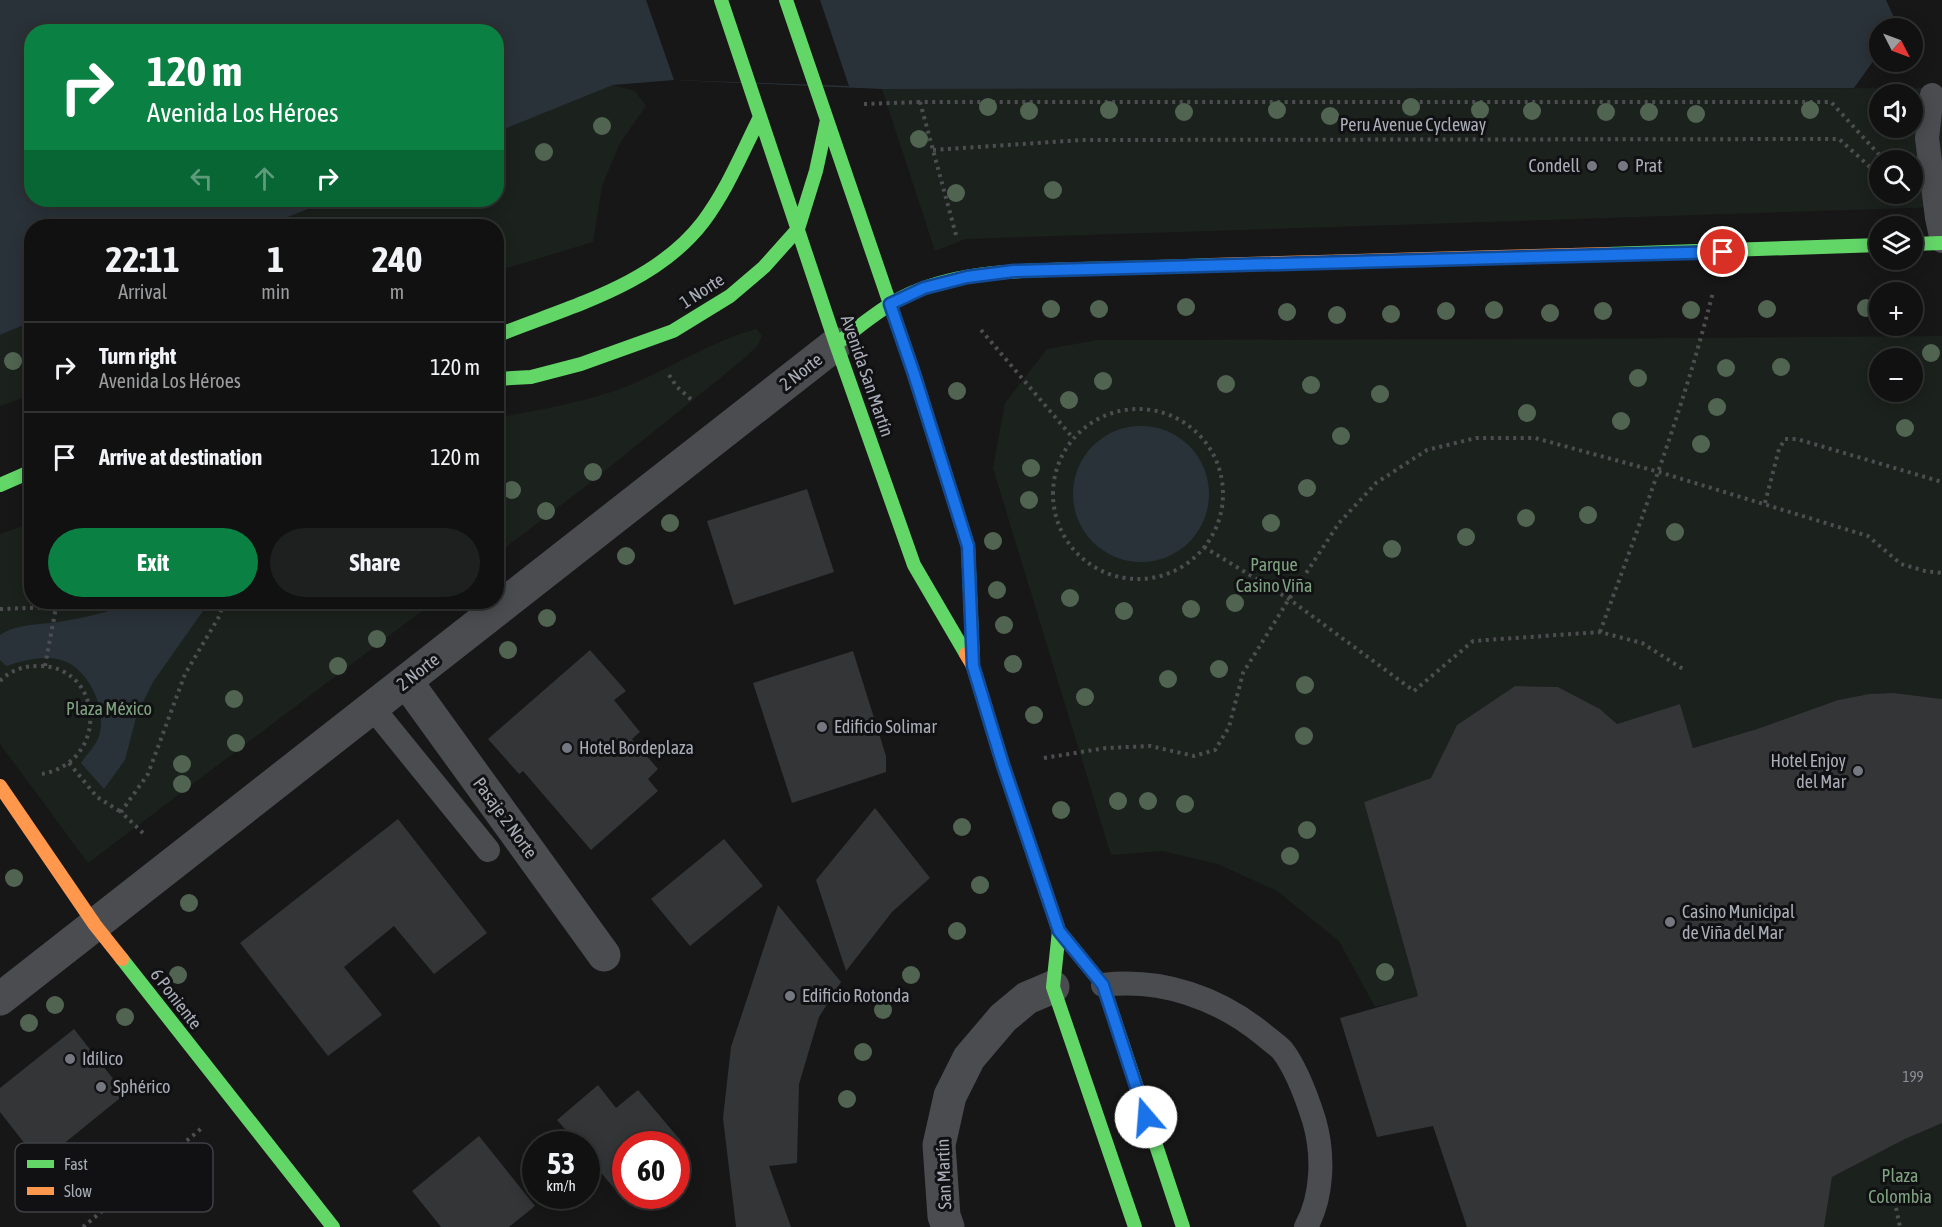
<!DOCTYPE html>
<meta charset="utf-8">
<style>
body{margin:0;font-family:"Asap Condensed",sans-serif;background:#1e1f1f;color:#f1f3f6;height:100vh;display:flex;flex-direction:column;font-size:22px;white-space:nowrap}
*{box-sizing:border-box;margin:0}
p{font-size:20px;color:#9c9d9f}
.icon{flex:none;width:33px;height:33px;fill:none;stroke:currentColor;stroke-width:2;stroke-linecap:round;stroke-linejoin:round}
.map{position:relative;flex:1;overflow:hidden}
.details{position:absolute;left:24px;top:219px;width:480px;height:390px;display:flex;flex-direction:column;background:#111;border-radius:24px;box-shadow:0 3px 15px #0003,0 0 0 2px #303131}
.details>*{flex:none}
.top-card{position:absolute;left:24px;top:24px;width:480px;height:183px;border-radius:24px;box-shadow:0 3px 15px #0003,0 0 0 2px #303131;background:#0b8043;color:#fff;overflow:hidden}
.needle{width:39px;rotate:132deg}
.tools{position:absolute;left:1869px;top:18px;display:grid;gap:12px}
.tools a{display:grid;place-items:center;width:54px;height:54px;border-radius:50%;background:#111;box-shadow:0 3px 15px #0003,0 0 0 2px #303131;font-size:30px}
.speed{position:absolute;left:522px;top:1131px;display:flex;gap:12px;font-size:30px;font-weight:700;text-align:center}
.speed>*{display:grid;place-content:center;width:78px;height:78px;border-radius:50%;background:#111;box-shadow:0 3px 15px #0003,0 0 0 2px #303131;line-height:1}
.speed small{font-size:15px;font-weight:400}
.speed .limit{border:9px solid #d22;background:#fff;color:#111}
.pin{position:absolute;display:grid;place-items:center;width:51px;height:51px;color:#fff;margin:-26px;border:3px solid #fff;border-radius:50%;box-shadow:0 2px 6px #0007}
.me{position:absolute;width:66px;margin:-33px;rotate:342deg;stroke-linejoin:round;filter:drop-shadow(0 0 4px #0008)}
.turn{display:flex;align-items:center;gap:21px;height:126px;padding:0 24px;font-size:27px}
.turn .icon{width:78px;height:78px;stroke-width:2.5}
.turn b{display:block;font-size:42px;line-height:51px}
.lanes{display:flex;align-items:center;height:57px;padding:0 24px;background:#0003;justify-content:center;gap:30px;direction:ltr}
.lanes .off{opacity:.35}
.eta{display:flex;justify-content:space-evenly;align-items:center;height:102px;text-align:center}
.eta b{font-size:36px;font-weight:700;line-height:42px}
.cta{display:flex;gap:12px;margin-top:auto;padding:12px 24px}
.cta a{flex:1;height:69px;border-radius:36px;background:#0b8043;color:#fff;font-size:24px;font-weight:700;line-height:69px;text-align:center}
.cta a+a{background:#1e1f1f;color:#f1f3f6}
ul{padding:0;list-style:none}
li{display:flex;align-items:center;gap:18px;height:90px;padding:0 24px;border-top:2px solid #303131}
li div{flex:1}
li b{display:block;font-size:22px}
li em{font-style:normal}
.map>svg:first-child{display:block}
.green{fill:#1b211c;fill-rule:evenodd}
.water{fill:#2a3239}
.pier{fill:#171717}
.building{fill:#343537}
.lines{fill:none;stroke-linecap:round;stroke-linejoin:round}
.path{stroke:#4d4e52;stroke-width:4;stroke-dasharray:3 4.5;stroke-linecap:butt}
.lane{stroke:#4b4c50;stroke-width:24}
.street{stroke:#4b4c50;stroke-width:33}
.fast{stroke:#63d668;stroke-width:14}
.slow{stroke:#ff974d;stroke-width:14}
.tree{fill:#506451}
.route-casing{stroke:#114b97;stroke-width:15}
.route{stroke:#1a73e8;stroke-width:10}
.poi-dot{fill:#757880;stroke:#111113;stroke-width:2}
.labels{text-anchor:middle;stroke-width:6;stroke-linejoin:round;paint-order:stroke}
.number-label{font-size:15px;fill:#8b8f98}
.street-label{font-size:18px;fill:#a8adb8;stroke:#111113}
.poi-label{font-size:18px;fill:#a8adb8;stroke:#111113;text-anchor:start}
.park-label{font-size:18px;fill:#7fa381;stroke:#111113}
.key{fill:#111113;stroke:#3e4045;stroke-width:1.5}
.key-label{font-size:16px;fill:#a8adb8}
</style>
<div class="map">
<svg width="1942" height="1227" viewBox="0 0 1942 1227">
<rect width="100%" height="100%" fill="#171717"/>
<path class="green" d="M613 85 635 91 646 106 620 143 602 186 593 242 497 271 496 226H265L331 200H496L497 132Z
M1942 88V207L965 239 935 251 882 89ZM1880 94H1912V128H1880ZM1880 160H1912V194H1880Z
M31 322V395L0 406V335Z
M756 329 762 336 758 345 740 362 586 486 497 554V418C541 409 588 402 630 385 673 367 712 341 756 329Z
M1942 336V699L1894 693 1869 694 1838 700 1757 729 1693 748 1680 704 1617 724 1600 709 1558 687 1515 686 1457 725 1431 778 1364 802 1418 996 1375 1007 1339 941 1277 891 1218 864 1162 851 1111 855 993 468 1005 403 1047 349 1098 340 1560 339ZM1880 358H1912V392H1880Z
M31 523 32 602H434L88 863 0 744V534Z
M1942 1122V1227H1824L1832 1177 1905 1139Z"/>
<path class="water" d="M0 0H1886L1898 26 1896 28H1880L1879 53 1854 88 882 89 674 80 613 85 497 132 496 32H32V200H331L265 226H32L31 322 0 335Z
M1073 494a68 68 0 1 1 136 0a68 68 0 1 1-136 0Z
M137 602H199L205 608 153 682 137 714 125 760 104 789 81 763C86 755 96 746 99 736 108 710 88 667 61 660 42 655 24 661 6 666L0 660V635C18 623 43 625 64 621 89 617 114 610 137 602Z"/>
<path class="pier" d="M646 0H820L849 86 674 80Z"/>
<path class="building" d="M807 489 834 572 734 605 707 521Z
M590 650 626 691 614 700 640 732 632 739 658 769 648 779 658 791 591 850 523 771 519 774 488 739Z
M853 651 886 756V772L792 803 753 683Z
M1515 686 1558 687 1600 709 1617 724 1680 704 1693 748 1757 729 1838 700 1869 694 1894 693 1942 699V1123L1905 1139 1832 1177 1824 1227H1467L1433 1126 1377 1137 1340 1018 1418 996 1364 802 1431 778 1457 725Z
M875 808 930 878 892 912 846 971 816 880Z
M398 819 487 933 434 974 394 926 344 967 382 1015 328 1056 240 943Z
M724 839 763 886 690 946 651 899Z
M778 905 841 982 819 1017 799 1084 797 1163 769 1166 791 1227H736L723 1118 731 1047Z
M74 1029 125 1094 40 1163 0 1112V1088Z
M598 1085 616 1108 638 1090 681 1141 676 1145 626 1144V1189L619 1194 586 1155V1144H578L557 1120Z
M479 1136 535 1206 509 1227H441L412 1191Z"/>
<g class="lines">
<path class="path" d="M864 104 920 102
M933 150 1082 140 1839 139 1880 176
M956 235 920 102H1831L1884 160
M981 330 1073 438
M669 375 677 387 694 402
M1053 494a85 85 0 1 1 170 0a85 85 0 1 1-170 0Z
M1765 503 1779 449 1785 439H1797L1942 482
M1204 547 1289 599 1414 691 1473 641 1600 632 1642 643 1683 669
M0 609 57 607 79 602
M1600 632C1641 520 1684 408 1713 292
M45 666 57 602
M0 681C11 670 23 666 38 666 103 665 111 761 42 774
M1044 758 1106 748 1150 746 1194 756 1215 750 1229 727 1243 673 1289 599 1339 523 1376 483 1427 450 1476 438H1535L1659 472 1868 536 1901 564 1925 571 1942 573
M69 763 97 797 121 812
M143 833 121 812 148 774 185 674 220 615 223 602
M1896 1208 1900 1227
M83 1227 202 1128"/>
<path class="lane" d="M1932 95 1927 138 1937 218 1942 241
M372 707 488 850
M1103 985C1162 978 1219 998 1264 1035 1270 1040 1277 1045 1282 1050 1297 1069 1307 1098 1314 1120 1324 1154 1323 1196 1306 1227"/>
<path class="street" d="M406 681 604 955
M0 999 836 344
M948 1227 944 1216 939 1145 950 1096 969 1058 1003 1018 1027 998 1053 987"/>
<path class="fast" d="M721 0 836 344 914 565 966 654
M786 0 914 374 968 546 973 662
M1912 244 1942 243
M1608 254 1880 245
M496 336C567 307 654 286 703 222 727 190 742 153 760 117
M836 344C858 328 879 309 903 297 957 270 1020 271 1078 269 1122 268 1167 267 1211 265
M496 379 531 377 581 364 673 331 730 296 764 267 798 229 816 171 827 120
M0 485 32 471
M1059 931 1053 987 1135 1227
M1068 942 1103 985 1183 1227
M122 959 333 1227"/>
<path class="slow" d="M1211 265 1608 254
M966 654 973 666 1003 765 1059 931 1068 942
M0 786 95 925 122 959"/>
</g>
<g class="tree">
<circle cx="988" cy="107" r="9"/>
<circle cx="1411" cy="107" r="9"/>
<circle cx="1109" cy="110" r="9"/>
<circle cx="1277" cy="110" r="9"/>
<circle cx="1480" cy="110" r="9"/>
<circle cx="1810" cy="110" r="9"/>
<circle cx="1029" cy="111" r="9"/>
<circle cx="1532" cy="111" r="9"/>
<circle cx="1184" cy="112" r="9"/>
<circle cx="1606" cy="112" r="9"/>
<circle cx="1649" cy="112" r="9"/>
<circle cx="1696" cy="114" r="9"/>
<circle cx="1330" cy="116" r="9"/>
<circle cx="602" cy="126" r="9"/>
<circle cx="919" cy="139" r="9"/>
<circle cx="544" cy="152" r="9"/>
<circle cx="1053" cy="190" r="9"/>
<circle cx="956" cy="193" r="9"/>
<circle cx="1186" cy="307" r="9"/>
<circle cx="1866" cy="308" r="9"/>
<circle cx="1051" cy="309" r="9"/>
<circle cx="1099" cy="309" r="9"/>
<circle cx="1767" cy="309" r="9"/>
<circle cx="1494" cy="310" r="9"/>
<circle cx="1691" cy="310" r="9"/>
<circle cx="1446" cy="311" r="9"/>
<circle cx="1603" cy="311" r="9"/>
<circle cx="1287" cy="312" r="9"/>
<circle cx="1550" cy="313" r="9"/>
<circle cx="1391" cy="314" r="9"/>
<circle cx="1337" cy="315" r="9"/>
<circle cx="1931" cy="353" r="9"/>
<circle cx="13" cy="361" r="9"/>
<circle cx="1781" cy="367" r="9"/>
<circle cx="1726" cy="368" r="9"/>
<circle cx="1638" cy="378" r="9"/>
<circle cx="1103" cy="381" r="9"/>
<circle cx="1226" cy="384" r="9"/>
<circle cx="1311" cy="385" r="9"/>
<circle cx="957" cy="391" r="9"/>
<circle cx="1380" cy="394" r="9"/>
<circle cx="1069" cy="400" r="9"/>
<circle cx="1717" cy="407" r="9"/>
<circle cx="1527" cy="413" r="9"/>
<circle cx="1621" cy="421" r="9"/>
<circle cx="1905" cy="428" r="9"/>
<circle cx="1341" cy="436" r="9"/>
<circle cx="1701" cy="444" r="9"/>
<circle cx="1031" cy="468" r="9"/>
<circle cx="593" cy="472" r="9"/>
<circle cx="1307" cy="488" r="9"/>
<circle cx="512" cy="490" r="9"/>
<circle cx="1029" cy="500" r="9"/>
<circle cx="546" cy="511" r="9"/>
<circle cx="1588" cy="515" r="9"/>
<circle cx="1526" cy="518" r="9"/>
<circle cx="670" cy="523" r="9"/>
<circle cx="1271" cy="523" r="9"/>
<circle cx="1675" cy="532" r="9"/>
<circle cx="1466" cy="537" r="9"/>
<circle cx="993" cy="541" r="9"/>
<circle cx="1392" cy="549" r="9"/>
<circle cx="626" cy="556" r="9"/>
<circle cx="997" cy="590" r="9"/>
<circle cx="1070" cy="598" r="9"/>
<circle cx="1235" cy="603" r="9"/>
<circle cx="1191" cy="609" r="9"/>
<circle cx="1124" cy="611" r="9"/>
<circle cx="547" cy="618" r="9"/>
<circle cx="1004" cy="625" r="9"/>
<circle cx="377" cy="639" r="9"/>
<circle cx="508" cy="650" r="9"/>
<circle cx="1013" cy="664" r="9"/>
<circle cx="338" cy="666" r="9"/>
<circle cx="1219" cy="669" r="9"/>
<circle cx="1168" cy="679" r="9"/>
<circle cx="1305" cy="685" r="9"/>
<circle cx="1085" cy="697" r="9"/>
<circle cx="234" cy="699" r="9"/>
<circle cx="1034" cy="715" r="9"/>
<circle cx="1304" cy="736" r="9"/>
<circle cx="236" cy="743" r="9"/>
<circle cx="182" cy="764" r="9"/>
<circle cx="182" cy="784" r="9"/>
<circle cx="1118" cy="801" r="9"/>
<circle cx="1148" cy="801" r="9"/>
<circle cx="1185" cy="804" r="9"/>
<circle cx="1061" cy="810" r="9"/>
<circle cx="962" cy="827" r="9"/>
<circle cx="1307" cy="830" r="9"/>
<circle cx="1290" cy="856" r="9"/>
<circle cx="14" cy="878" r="9"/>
<circle cx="980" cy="885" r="9"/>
<circle cx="189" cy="903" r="9"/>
<circle cx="957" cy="931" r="9"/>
<circle cx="1385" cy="972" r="9"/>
<circle cx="178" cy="975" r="9"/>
<circle cx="911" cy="975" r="9"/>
<circle cx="55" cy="1005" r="9"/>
<circle cx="883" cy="1010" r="9"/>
<circle cx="125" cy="1017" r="9"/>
<circle cx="29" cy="1023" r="9"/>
<circle cx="863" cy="1052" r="9"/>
<circle cx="847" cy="1099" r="9"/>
</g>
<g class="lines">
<defs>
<path id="route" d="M1146 1117 1103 985 1059 931 1003 765 973 666 968 546 914 374 890 304 924 288 967 277 1014 271 1723 252"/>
</defs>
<use href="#route" class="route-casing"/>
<use href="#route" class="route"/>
</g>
<g class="poi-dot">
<circle cx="1592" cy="166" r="6"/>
<circle cx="1623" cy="166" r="6"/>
<circle cx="822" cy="727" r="6"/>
<circle cx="567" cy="748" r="6"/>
<circle cx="1858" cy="771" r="6"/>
<circle cx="1670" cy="922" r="6"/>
<circle cx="790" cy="996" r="6"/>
<circle cx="70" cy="1059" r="6"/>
<circle cx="101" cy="1087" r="6"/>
</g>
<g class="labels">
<g class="number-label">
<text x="1913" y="1082">199</text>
</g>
<g class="street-label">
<text x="1413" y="131">Peru Avenue Cycleway</text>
<text transform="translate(702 291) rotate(-33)" y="6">1 Norte</text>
<text transform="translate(801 372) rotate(-38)" y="6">2 Norte</text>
<text transform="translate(867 376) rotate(71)" y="6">Avenida San Martín</text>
<text transform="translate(418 672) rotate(-38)" y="6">2 Norte</text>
<text transform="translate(505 818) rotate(54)" y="6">Pasaje 2 Norte</text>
<text transform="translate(176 999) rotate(52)" y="6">6 Poniente</text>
<text transform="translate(944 1174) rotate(-92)" y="6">San Martín</text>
</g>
<g class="poi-label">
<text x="1580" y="172" text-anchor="end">Condell</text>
<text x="1635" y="172">Prat</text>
<text x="834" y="733">Edificio Solimar</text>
<text x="579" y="754">Hotel Bordeplaza</text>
<text x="1846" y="767" text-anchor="end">Hotel Enjoy<tspan x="1846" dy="21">del Mar</tspan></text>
<text x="1682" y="918">Casino Municipal<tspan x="1682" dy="21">de Viña del Mar</tspan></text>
<text x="802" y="1002">Edificio Rotonda</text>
<text x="82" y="1065">Idílico</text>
<text x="113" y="1093">Sphérico</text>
</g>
<g class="park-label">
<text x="1274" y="571">Parque<tspan x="1274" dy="21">Casino Viña</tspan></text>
<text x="109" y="715">Plaza México</text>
<text x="1900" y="1182">Plaza<tspan x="1900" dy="21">Colombia</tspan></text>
</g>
</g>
<rect x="15" y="1143" width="198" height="69" rx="9" class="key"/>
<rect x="27" y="1160" width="27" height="8" fill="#63d668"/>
<rect x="27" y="1187" width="27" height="8" fill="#ff974d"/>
<g class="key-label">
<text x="64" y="1170">Fast</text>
<text x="64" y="1197">Slow</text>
</g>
</svg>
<div class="tools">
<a><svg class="needle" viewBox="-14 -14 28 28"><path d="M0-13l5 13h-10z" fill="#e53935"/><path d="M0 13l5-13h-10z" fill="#9c9d9f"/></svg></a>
<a><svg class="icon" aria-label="sound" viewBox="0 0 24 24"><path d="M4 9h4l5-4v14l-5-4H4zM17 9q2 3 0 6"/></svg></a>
<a><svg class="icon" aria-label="search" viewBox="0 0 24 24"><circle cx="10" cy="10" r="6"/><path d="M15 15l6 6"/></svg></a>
<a><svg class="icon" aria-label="layers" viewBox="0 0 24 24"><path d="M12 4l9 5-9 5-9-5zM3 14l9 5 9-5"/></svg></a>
<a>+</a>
<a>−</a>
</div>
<div class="speed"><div>53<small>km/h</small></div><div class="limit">60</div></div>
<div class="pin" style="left:1723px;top:252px;background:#d93025"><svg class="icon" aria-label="arrive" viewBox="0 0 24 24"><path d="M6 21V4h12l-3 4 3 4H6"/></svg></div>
<svg class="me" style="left:1146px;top:1117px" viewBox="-20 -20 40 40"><circle r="19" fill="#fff"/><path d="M0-13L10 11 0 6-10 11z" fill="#1a73e8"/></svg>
<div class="top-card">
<div class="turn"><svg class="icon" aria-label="right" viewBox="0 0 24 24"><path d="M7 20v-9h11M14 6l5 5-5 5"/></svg><div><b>120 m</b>Avenida Los Héroes</div></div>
<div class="lanes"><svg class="icon off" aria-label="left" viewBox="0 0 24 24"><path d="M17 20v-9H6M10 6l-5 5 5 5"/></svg><svg class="icon off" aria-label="ahead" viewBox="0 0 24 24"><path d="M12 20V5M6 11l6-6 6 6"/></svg><svg class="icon" aria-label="right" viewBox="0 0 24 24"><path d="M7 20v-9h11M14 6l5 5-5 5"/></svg></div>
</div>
<section class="details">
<div class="eta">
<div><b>22:11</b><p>Arrival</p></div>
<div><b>1</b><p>min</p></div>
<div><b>240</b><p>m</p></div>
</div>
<ul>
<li><svg class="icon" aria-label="right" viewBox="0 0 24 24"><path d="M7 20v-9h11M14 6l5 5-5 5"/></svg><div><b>Turn right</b><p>Avenida Los Héroes</p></div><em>120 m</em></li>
<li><svg class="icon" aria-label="arrive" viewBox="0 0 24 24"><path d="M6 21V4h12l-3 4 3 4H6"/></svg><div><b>Arrive at destination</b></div><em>120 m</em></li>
</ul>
<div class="cta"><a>Exit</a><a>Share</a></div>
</section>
</div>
